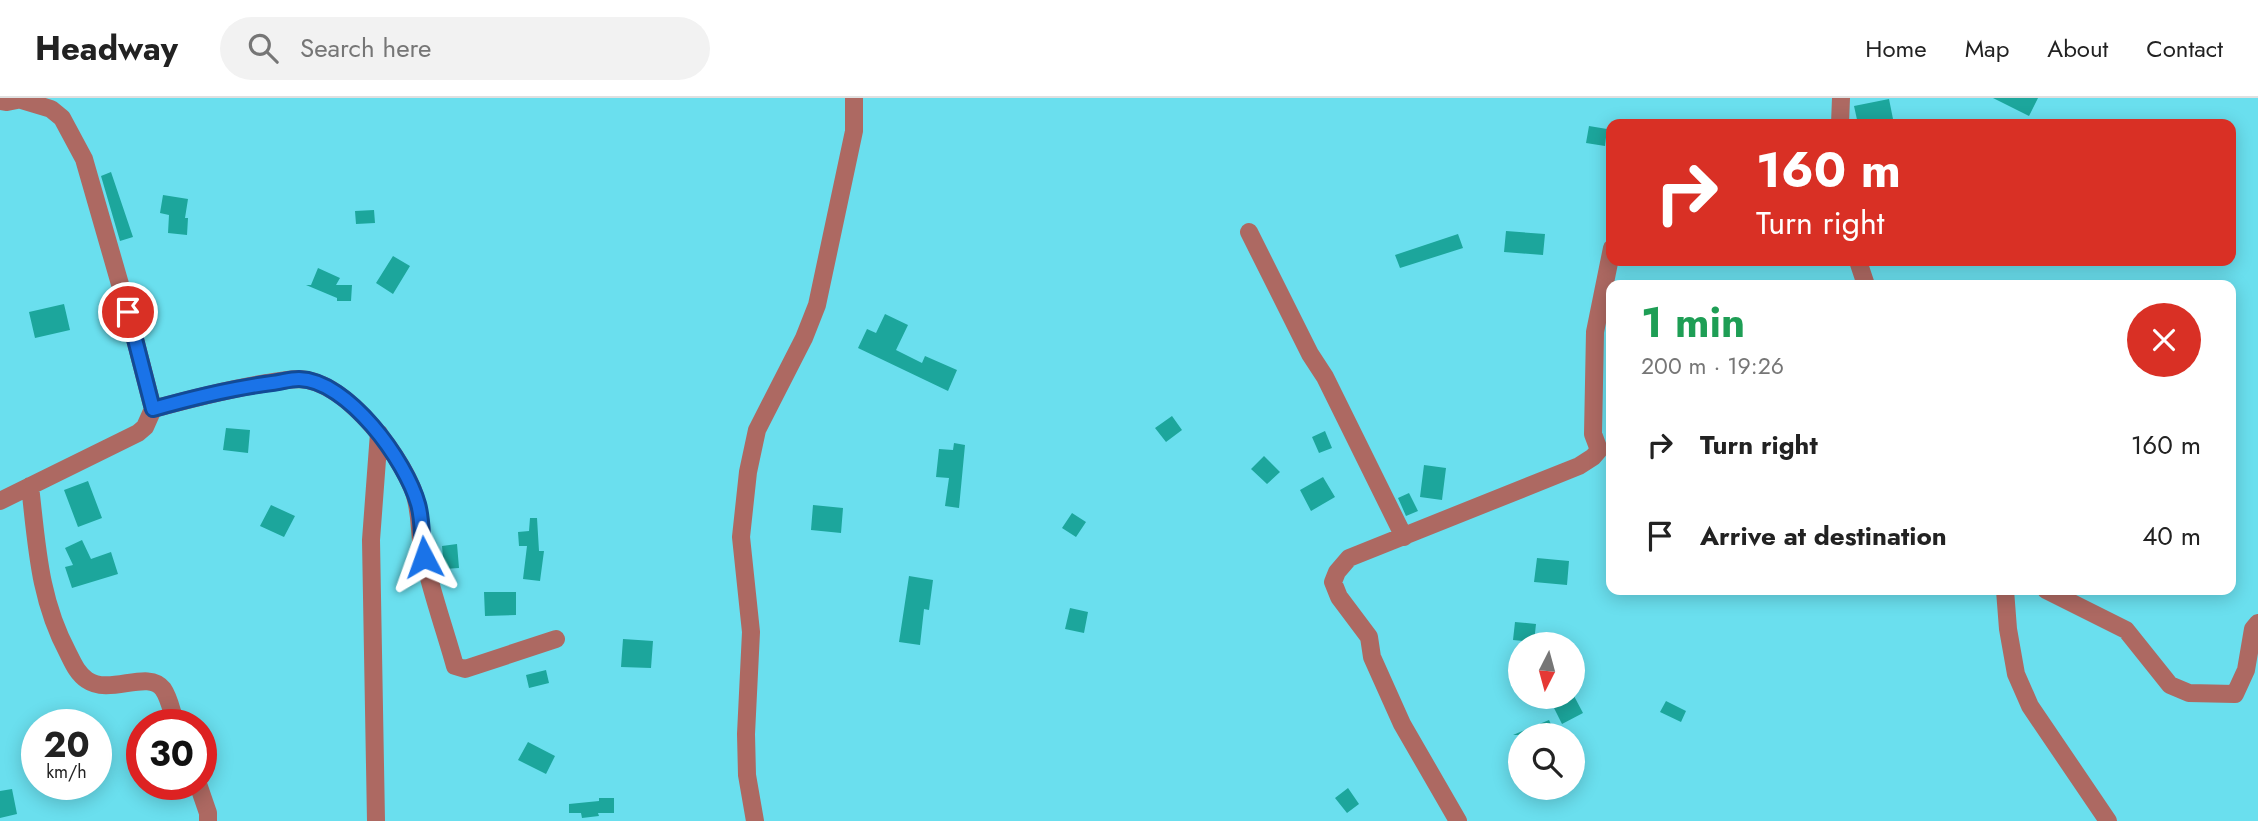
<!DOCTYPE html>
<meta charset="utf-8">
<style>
body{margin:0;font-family:Jost,sans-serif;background:#f2f2f2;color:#222;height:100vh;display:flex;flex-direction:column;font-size:26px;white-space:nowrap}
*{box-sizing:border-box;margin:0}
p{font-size:23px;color:#767676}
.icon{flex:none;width:38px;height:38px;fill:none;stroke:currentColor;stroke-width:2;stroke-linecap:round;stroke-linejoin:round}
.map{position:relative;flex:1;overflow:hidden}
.drawer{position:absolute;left:1606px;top:182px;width:630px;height:315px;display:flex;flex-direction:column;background:#fff;border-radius:14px;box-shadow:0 4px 18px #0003}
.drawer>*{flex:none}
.guide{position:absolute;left:1606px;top:21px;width:630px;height:147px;border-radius:14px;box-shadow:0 4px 18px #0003;background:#d93025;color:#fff;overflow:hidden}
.needle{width:46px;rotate:186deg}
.controls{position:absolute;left:1508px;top:534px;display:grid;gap:14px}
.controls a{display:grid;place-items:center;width:77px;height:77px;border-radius:50%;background:#fff;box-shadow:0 4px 18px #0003;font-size:35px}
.speed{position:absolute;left:21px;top:611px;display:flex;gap:14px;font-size:35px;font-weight:700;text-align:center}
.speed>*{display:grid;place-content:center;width:91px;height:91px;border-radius:50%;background:#fff;box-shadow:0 4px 18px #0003;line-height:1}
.speed small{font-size:18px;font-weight:400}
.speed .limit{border:10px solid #d22;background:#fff;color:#111}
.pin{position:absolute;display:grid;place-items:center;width:60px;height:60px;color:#fff;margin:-30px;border:4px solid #fff;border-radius:50%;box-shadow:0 2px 7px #0007}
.me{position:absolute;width:77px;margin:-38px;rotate:356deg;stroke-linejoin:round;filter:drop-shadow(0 0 5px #0008)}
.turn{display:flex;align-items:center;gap:24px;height:147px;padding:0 35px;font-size:32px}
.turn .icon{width:91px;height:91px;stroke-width:2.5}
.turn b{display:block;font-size:49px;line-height:60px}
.round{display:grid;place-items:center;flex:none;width:74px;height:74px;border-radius:37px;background:#f2f2f2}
.overview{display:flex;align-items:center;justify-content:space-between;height:119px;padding:0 35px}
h1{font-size:42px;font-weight:700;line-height:52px;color:#1e9e55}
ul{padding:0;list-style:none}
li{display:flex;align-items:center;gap:21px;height:91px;padding:0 35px}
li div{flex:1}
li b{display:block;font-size:26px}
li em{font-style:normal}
header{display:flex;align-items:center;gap:42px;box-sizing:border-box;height:98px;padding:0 35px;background:#fff;border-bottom:2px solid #e0e0e0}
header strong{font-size:33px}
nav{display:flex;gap:38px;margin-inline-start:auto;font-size:24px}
.search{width:490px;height:63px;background:#f2f2f2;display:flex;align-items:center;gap:18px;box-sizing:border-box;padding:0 24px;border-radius:38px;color:#767676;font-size:26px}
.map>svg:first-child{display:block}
.building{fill:#1ca69c}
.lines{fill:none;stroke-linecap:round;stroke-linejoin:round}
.minor{stroke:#ad6962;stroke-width:18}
.route-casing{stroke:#114b97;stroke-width:18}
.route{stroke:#1a73e8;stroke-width:12}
</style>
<header>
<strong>Headway</strong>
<div class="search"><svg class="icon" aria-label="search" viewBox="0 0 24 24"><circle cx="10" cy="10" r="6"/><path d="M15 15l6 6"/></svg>Search here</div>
<nav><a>Home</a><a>Map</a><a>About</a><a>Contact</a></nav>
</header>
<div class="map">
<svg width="2258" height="723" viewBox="0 0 2258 723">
<rect width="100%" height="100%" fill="#6adfee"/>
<path class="building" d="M1993 0H2038L2029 18Z
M1889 1 1894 26H1858L1854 8Z
M1589 28 1607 31 1605 48 1586 45Z
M111 74 133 139 120 143 101 78Z
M163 97 188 101 185 120H188L187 137 168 135 169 117 160 115Z
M374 112 375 125 356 126 355 113Z
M1506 133 1545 136 1543 157 1504 154Z
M1458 136 1463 150 1400 170 1395 157Z
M393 158 410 168 393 196 376 185Z
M318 170 340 180 336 187H352L351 203H337V200L306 187H311Z
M64 206 70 232 35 240 29 214Z
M885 216 908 227 896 252 922 265 925 258 957 272 948 293 858 250 867 231 876 235Z
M1172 318 1182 332 1166 344 1155 330Z
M226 330 250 332 248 355 223 352Z
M1325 333 1332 350 1319 355 1312 339Z
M954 345 965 347 959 410 945 408 949 380 936 379 939 351 953 352Z
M1264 358 1280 374 1267 386 1251 371Z
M1424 367 1446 370 1442 402 1420 399Z
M1323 379 1335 399 1311 413 1300 392Z
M88 383 102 420 78 429 64 392Z
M1409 395 1418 413 1406 418 1398 400Z
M271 407 295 418 284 439 260 428Z
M813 407 843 410 841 435 811 432Z
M1072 415 1086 424 1076 439 1062 430Z
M530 420H537L539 453H544L540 483 523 481 527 448H519L518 434 529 433Z
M82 442 91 461 111 454 118 476 72 490 65 469 73 467 65 450Z
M457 446 459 470 444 471 442 448Z
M1537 460 1569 463 1567 487 1534 484Z
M909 478 933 482 929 512 924 511 920 547 899 544Z
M484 494H516V517L485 518Z
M1070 510 1088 514 1084 535 1065 531Z
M1515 524 1536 526 1534 544 1513 542Z
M623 541 653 543 651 570 621 569Z
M546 572 549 585 529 590 526 577Z
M1548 598H1574L1583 615 1562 626Z
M1666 603 1686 613 1681 624 1660 614Z
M1549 622 1556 637H1513Z
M528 644 555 658 546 676 518 662Z
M1348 690 1359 706 1347 715 1335 700Z
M12 691 17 716 0 720V693Z
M599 700H614V715H598L599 718 582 720 581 715H569V706L599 703Z"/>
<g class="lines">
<path class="minor" d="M0 3 7 4 27 0
M1840 26 1841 0
M1249 134 1310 256 1325 279 1404 439
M1858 163 1866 187
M153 311C190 301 229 291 267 285 277 284 289 281 299 281 345 283 397 352 413 392 422 414 418 437 424 460 432 496 445 532 455 568L465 571 556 541
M30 388C37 448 39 501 68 555 73 565 77 575 87 582 110 598 148 571 163 591 170 601 172 616 176 626
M0 403 138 335 145 329 153 311 128 214 84 61 62 20 51 11 21 2
M2005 492 2008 531 2016 576 2030 608 2108 723
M2046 492 2126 532 2170 587 2189 595 2235 596 2246 572 2253 531 2258 525
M198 686 208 715V723
M376 723 371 442 379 335
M755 723 747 677 746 636 751 534 741 439 748 374 757 332 804 240 817 207 854 33V0
M1458 723 1402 626 1372 559 1369 539 1339 499 1333 484 1337 474 1349 460 1579 368 1593 359 1599 352 1593 336 1595 234 1612 150"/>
</g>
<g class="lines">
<defs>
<path id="route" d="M128 214 153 311C192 300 232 290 272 285 281 284 290 281 299 281 348 282 406 363 418 406 423 423 421 442 424 459"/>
</defs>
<use href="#route" class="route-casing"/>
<use href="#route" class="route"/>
</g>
</svg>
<div class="controls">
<a><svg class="needle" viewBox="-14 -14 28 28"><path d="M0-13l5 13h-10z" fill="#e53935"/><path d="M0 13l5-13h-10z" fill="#767676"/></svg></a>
<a><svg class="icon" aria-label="search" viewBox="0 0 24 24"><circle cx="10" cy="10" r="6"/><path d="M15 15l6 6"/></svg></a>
</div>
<div class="speed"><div>20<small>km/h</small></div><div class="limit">30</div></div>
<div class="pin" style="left:128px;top:214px;background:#d93025"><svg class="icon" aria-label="arrive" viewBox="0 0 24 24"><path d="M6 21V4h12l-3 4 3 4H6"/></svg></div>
<svg class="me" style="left:424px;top:459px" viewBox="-20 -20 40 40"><path d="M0-17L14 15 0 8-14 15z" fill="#1a73e8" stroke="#fff" stroke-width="4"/></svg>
<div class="guide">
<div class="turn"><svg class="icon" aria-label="right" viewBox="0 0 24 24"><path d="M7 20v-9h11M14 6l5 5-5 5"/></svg><div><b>160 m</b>Turn right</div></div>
</div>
<section class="drawer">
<div class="overview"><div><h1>1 min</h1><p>200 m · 19:26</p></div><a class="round" style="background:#d93025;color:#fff"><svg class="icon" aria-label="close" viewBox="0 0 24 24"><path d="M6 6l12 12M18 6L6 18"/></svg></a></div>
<ul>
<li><svg class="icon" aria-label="right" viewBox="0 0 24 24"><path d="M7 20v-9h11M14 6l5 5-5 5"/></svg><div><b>Turn right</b></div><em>160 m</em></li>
<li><svg class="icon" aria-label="arrive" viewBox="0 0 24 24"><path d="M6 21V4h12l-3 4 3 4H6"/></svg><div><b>Arrive at destination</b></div><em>40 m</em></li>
</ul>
</section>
</div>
